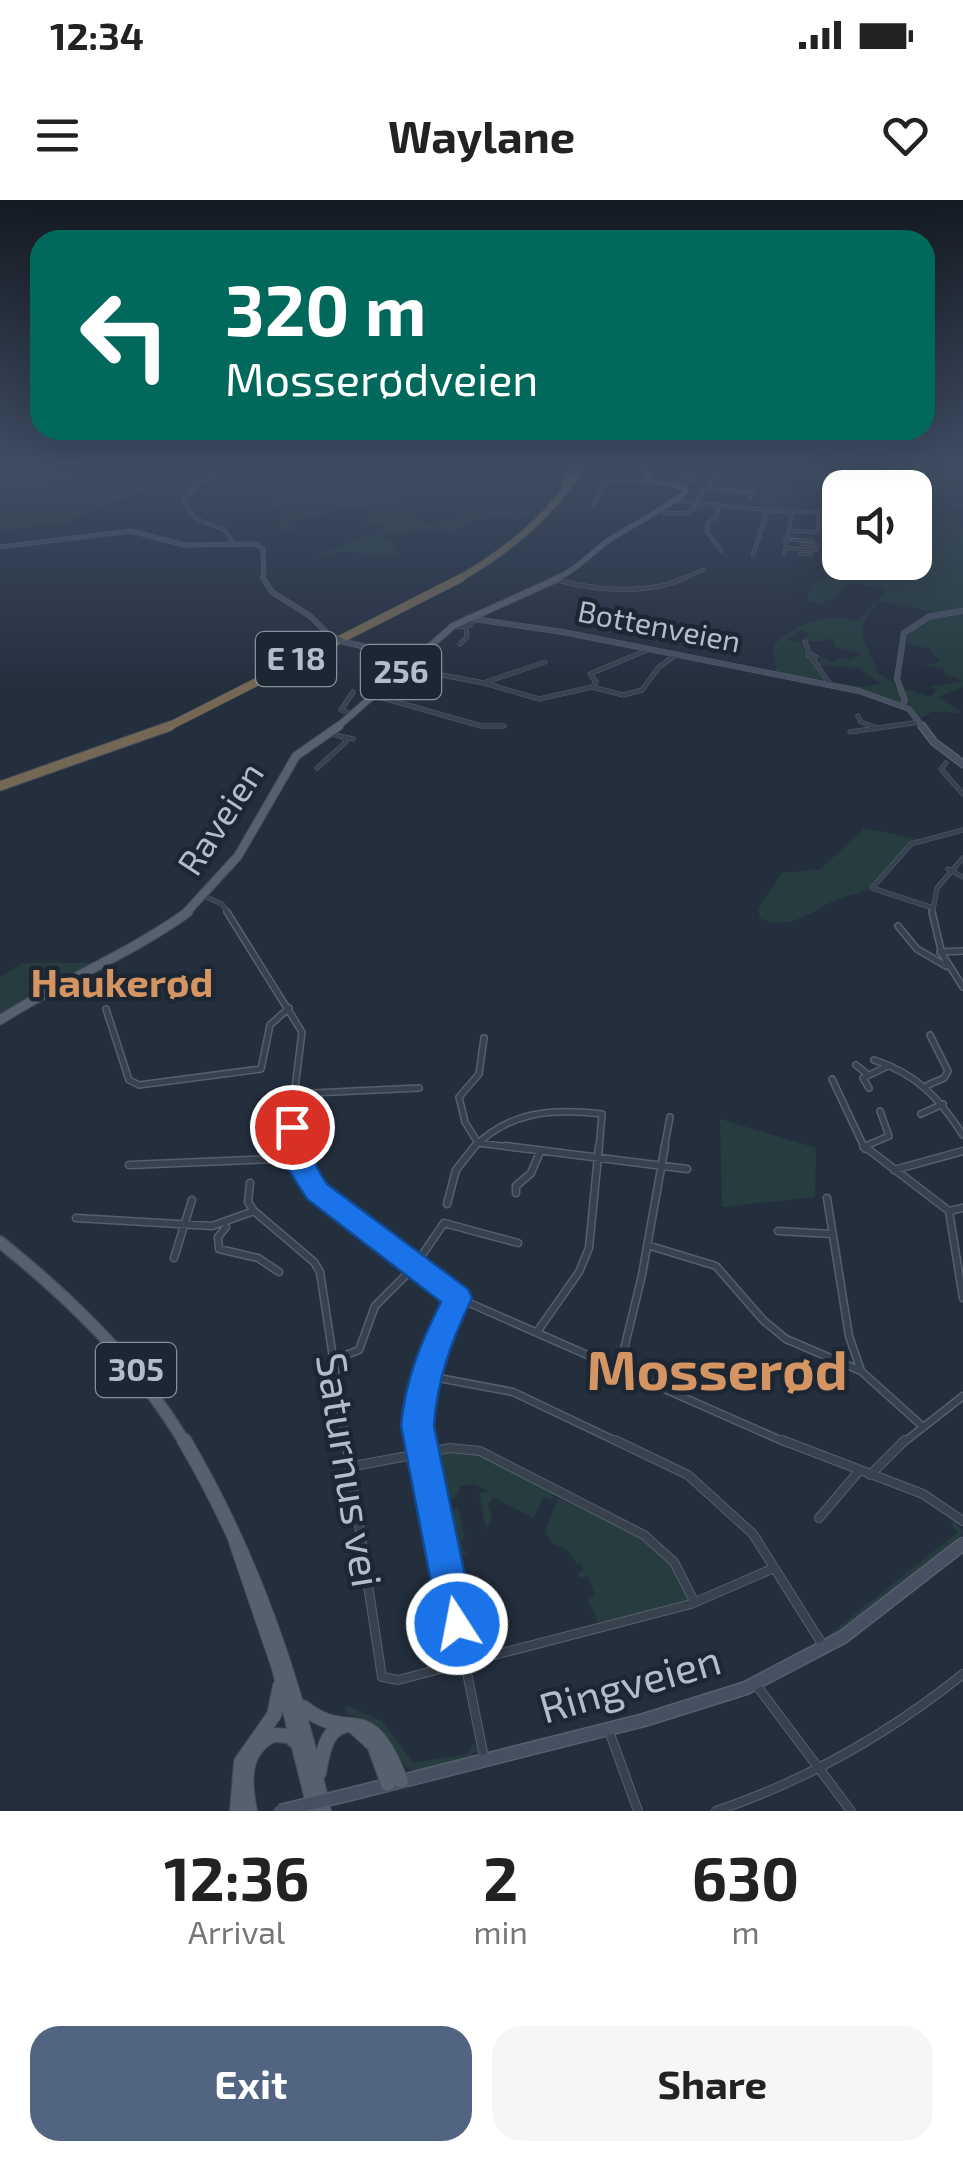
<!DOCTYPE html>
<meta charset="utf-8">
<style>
body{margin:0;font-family:"Exo 2",sans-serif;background:#f6f6f6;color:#222;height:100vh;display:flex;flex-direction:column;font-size:38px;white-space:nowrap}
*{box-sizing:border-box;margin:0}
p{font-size:32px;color:#767676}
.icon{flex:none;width:55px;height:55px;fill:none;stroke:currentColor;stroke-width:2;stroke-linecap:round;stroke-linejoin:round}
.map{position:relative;height:1611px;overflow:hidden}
.panel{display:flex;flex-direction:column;background:#fff;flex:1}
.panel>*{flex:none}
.hud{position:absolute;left:30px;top:30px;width:905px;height:210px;border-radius:30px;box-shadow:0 10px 40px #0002;background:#00695c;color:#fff;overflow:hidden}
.fabs{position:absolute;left:822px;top:270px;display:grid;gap:20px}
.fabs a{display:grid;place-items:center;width:110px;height:110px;border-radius:20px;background:#fff;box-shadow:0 10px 40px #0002;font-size:50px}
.pin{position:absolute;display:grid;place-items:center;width:85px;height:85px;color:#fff;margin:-42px;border:5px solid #fff;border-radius:50%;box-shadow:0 2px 10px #0007}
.me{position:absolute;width:110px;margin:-55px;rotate:349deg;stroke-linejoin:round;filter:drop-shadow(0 0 8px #0008)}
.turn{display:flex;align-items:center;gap:35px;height:210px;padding:0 30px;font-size:45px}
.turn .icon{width:130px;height:130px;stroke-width:2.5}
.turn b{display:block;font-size:70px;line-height:85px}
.eta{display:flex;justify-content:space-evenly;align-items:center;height:170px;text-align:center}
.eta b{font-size:60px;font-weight:700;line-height:70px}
.action{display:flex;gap:20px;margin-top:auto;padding:20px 30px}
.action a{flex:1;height:115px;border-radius:30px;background:#516482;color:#fff;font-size:40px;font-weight:700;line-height:115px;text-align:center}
.action a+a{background:#f6f6f6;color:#222}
.status{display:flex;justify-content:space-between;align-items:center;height:70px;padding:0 50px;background:#fff;direction:ltr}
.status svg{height:28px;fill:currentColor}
header{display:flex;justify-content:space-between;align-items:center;height:130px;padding:0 30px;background:#fff;font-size:45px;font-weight:700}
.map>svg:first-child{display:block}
.green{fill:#263c3f}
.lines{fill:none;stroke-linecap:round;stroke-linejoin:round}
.minor-far4-casing{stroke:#565f6c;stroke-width:4}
.minor-far3-casing{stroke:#565f6c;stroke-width:5}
.minor-far2-casing{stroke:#565f6c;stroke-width:8}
.minor-far1-casing{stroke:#565f6c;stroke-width:9}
.minor-casing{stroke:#565f6c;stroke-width:10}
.secondary-far3-casing{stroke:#565f6c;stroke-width:5}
.secondary-far2-casing{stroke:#565f6c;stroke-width:6}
.secondary-far1-casing{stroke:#565f6c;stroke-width:9}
.secondary-casing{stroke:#565f6c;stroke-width:15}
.primary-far5-casing{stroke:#414a57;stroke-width:6}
.primary-far4-casing{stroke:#414a57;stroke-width:8}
.primary-far3-casing{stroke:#414a57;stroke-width:10}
.primary-far2-casing{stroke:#414a57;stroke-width:11}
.primary-far1-casing{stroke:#414a57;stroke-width:14}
.primary-casing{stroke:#414a57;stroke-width:16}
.motorway-far2-casing{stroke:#434c59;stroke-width:8}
.motorway-far1-casing{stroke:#434c59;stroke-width:9}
.motorway-casing{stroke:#434c59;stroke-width:11}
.minor-far4{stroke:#38414e;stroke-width:2.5}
.minor-far3{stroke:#38414e;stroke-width:4}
.minor-far2{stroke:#38414e;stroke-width:5}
.minor-far1{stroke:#38414e;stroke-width:6}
.minor{stroke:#38414e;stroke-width:8}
.secondary-far3{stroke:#465061;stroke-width:4}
.secondary-far2{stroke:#465061;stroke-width:5}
.secondary-far1{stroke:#465061;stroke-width:6}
.secondary{stroke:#465061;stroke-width:12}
.primary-far5{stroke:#56606e;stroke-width:5}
.primary-far4{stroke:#56606e;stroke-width:6}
.primary-far3{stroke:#56606e;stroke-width:8}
.primary-far2{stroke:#56606e;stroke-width:9}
.primary-far1{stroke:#56606e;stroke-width:11}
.primary{stroke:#56606e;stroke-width:14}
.motorway-far2{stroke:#746855;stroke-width:6}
.motorway-far1{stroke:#746855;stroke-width:8}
.motorway{stroke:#746855;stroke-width:9}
.secondary-bridge-far1-casing{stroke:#565f6c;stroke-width:6;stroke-linecap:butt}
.secondary-bridge-casing{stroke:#565f6c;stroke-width:15;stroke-linecap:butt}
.secondary-bridge-far1{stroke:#465061;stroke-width:5}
.secondary-bridge{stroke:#465061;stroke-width:12}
.route{fill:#1a73e8;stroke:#114b97;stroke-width:2.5}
.labels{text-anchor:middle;stroke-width:9;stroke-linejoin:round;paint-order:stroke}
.far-street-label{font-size:30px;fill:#b4bcc9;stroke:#1d2633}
.shield{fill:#1d2633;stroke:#878f9c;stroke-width:2.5}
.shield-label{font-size:32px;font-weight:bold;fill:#b4bcc9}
.street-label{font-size:35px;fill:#b4bcc9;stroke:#1d2633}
.quarter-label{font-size:40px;font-weight:bold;fill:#d59563;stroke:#1d2633}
.near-street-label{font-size:42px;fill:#b4bcc9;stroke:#1d2633}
.near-district-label{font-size:55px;font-weight:bold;fill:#d59563;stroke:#1d2633}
</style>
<div class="status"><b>12:34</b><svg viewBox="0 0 49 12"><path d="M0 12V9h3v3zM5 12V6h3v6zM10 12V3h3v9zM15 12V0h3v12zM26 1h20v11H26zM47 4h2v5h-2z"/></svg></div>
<header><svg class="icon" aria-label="menu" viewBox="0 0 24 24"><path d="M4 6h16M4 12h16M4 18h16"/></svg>Waylane<svg class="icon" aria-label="heart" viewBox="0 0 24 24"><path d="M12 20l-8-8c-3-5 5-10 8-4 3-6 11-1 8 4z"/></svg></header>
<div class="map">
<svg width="963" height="1611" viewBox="0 0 963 1611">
<rect width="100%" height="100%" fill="#242f3e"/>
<path class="green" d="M0 261H174L156 269 164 273 162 279 170 280 64 323 0 331Z
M331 261H385L382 274 395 285 381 290 393 294 398 306 427 325 445 321 472 305 537 304 523 319 496 317 475 320 454 332 418 329 385 335 383 340 398 341 388 343 400 355 342 352 311 359 363 336 380 334 385 327 366 322 369 309C346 300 319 320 295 319L287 324 294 330 288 333 280 327 282 318 288 316 273 305 269 292C286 266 304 269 331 261Z
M860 261H963V308L952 310 954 317 963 320 960 323 963 326V409L929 411 879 401C875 408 866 415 864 422 858 440 875 456 877 473L894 483 899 492 902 488 930 497 937 490 930 487 963 481 945 474 944 469 923 465 940 462 930 449 906 443C913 419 941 414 963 412V487L938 497 963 513 932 512 919 519 906 499 902 505 833 482 865 487 880 483 858 468 818 465 820 456 832 462 843 457 850 460 862 454 835 447 832 438C818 443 816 443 802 440L811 433 801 431 787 439 800 443 825 481 776 472 773 445C799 422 824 412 857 421L886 390 850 382 835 397 818 404 806 400 811 386 846 368 871 370V363L915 362V338L928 336 915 328V288L833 290 830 297 840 304V312L755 306 773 288 782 287 770 306 826 309 833 303 821 296 822 286H877L876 282 885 281 876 265 861 264Z
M864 628 923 640C899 649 891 676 871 688 860 695 845 695 833 701 811 713 785 732 760 718L758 708 782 673 821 669Z
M23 763H101L44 789 0 816V777Z
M720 919 816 948 815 997 722 1007Z
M445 1251 479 1253 554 1293 551 1300 544 1297 533 1318 493 1297 488 1305 492 1319 486 1329 479 1293 491 1292 475 1284 460 1286 456 1298 444 1301 445 1307 441 1308 427 1259Z
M558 1298C607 1322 673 1337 688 1400L604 1425 598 1422 587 1398 595 1395 588 1376 580 1378 577 1373 584 1370 581 1363 577 1364 566 1349 553 1344 545 1332Z
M458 1308 465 1339 460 1341 467 1354 460 1356 465 1377 470 1380 463 1382 480 1430 489 1428 492 1438 503 1436 500 1451 471 1458 467 1455 442 1312Z
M955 1320 963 1333 890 1403 834 1437H826L958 1332 950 1324Z
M345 1505 382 1521 413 1563 467 1554 474 1543 477 1550 469 1558 416 1571 409 1569C386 1548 383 1519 346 1514Z"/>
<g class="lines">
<defs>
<path id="minor-far4" d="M467 261H478
M701 261 742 268 746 275
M806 261 824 272 814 280
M741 263 765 261
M677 280 681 275 695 276
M683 287 693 280 699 265
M708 288 752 293 750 298
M674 301 788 312H840
M693 304 719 274
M593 306 607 281 643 280
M716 307 719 314 708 323 707 332 722 351
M663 313H688L698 305
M819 326 840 327
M791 331 818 332V311
M785 339 813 341
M233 342 224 329C207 324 189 319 184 301L196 285 241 261
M801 344 818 345
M785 348 817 350
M785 353 792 312
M800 354H811
M753 355 768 309
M680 380 703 370"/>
<path id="minor-far3" d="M557 380C598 391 646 395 685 378
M471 425 459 427 477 420
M805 442 810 455
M460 444 467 437 466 428
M812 455 816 457 808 456Z
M812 458 830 484
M384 468 374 481 385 484
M405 468 484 483 539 499 592 487 623 495 642 490 659 467 677 454
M486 482 545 462
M592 487 596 482 590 474 647 450
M353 492 341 510 353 514
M376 496 481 526H504
M858 516 861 522 875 527
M850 532 920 522
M331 534 353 539
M946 563 941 569 963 594
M317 568 346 542 343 537
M948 669 963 677
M206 697 222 704 229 715
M930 707 872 688 911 644 963 630
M932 715 937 688 963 658"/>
<path id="minor-far2" d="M227 712 302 832 292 912 297 949
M932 712 942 754 963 787
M898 726 917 749 946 766
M940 752 963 751
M106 809 129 880 139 885 261 869 270 825 289 808
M484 838 479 874 459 897 465 922 478 943 526 949
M874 860C917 874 939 898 963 935
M856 865 867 874
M832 879 865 949
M928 885 944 878 948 871 930 835
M869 888 863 878 888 866
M292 894 419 888
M921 914 943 904
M863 947 889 936 880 911
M472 949C509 911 552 908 602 914L599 949
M664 949 670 917"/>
<path id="minor-far1" d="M297 946 300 967 317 992 458 1098 787 1243
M506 946 687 969
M864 946 949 1011 963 1008
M129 965 297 958
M894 970 963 951
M250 983 248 1002 254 1011 314 1062 320 1072 346 1243
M516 993V986L531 973 540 952
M827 998 849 1136 861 1171 921 1225
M447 1004 456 970 475 946
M949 1011 963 1098
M76 1018 212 1026 254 1011
M226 1027 218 1037 219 1049 258 1058 279 1072
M778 1031 832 1034
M647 1045 716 1066 763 1120 786 1139 861 1171
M174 1058 192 1000
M537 1132 579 1072 589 1048 599 946
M333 1160 359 1150 375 1106 414 1067 444 1023 518 1043
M619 1170 642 1075 665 946
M428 1176 513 1192 620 1243
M420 1243C411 1194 435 1140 458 1098
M903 1243 963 1196"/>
<path id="minor" d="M346 1240 382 1477 398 1480 691 1404 774 1368
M420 1240 484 1557
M615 1240 688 1275 753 1334 824 1447
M782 1240 923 1294 963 1321
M349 1267 450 1248 480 1251 644 1335 674 1362 694 1401
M870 1275 905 1240
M819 1318 859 1271
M757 1486 851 1611
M609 1531 638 1611
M716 1611C808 1580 887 1535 963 1474"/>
<path id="secondary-far3" d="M0 347 131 331 184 345 256 344 263 349 264 380"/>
<path id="secondary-far2" d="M263 378 272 392 310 416 328 434
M467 418 563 432 859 491 909 509 924 529
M344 442 416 458
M902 505 905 501 897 479 904 433 930 416 963 411"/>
<path id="secondary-far1" d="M922 526 934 542 963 564"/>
<path id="secondary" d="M351 1594 644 1520 746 1488 843 1437 963 1344"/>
<path id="primary-far5" d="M620 261 649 270
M553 380C575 371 587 357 605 343 632 324 661 313 686 291L678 285 645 281 649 270"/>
<path id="primary-far4" d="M335 529 453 426 559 378"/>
<path id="primary-far3" d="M184 715 238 656 296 556 339 526"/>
<path id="primary-far2" d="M0 820C62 780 127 756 188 712"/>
<path id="primary-far1" d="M0 1042C72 1100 137 1163 185 1243"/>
<path id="primary" d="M184 1240C253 1357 294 1479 324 1611
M236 1342 279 1468 315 1611
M303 1507C351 1546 367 1493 401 1581
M319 1573C323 1552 326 1524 352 1525L374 1545 388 1584
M237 1611 241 1562 274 1515 280 1486
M250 1611C244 1581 242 1550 273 1535L289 1536 297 1543"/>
<path id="motorway-far2" d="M564 285 574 261
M457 380C511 349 553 314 585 261"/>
<path id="motorway-far1" d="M164 529 461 378"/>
<path id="motorway" d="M0 586 170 526"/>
</defs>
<use href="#minor-far4" class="minor-far4-casing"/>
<use href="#minor-far3" class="minor-far3-casing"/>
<use href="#minor-far2" class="minor-far2-casing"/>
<use href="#minor-far1" class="minor-far1-casing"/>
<use href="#minor" class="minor-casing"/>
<use href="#secondary-far3" class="secondary-far3-casing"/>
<use href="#secondary-far2" class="secondary-far2-casing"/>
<use href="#secondary-far1" class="secondary-far1-casing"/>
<use href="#secondary" class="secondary-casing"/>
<use href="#primary-far5" class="primary-far5-casing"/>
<use href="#primary-far4" class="primary-far4-casing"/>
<use href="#primary-far3" class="primary-far3-casing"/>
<use href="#primary-far2" class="primary-far2-casing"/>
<use href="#primary-far1" class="primary-far1-casing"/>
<use href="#primary" class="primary-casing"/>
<use href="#motorway-far2" class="motorway-far2-casing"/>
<use href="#motorway-far1" class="motorway-far1-casing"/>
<use href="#motorway" class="motorway-casing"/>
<use href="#minor-far4" class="minor-far4"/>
<use href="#minor-far3" class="minor-far3"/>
<use href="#minor-far2" class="minor-far2"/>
<use href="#minor-far1" class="minor-far1"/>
<use href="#minor" class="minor"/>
<use href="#secondary-far3" class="secondary-far3"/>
<use href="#secondary-far2" class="secondary-far2"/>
<use href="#secondary-far1" class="secondary-far1"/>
<use href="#secondary" class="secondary"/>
<use href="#primary-far5" class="primary-far5"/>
<use href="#primary-far4" class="primary-far4"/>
<use href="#primary-far3" class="primary-far3"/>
<use href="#primary-far2" class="primary-far2"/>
<use href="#primary-far1" class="primary-far1"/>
<use href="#primary" class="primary"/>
<use href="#motorway-far2" class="motorway-far2"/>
<use href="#motorway-far1" class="motorway-far1"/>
<use href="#motorway" class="motorway"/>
<defs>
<path id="secondary-bridge-far1" d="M328 434 344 442"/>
<path id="secondary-bridge" d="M280 1611 351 1594"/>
</defs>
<use href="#secondary-bridge-far1" class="secondary-bridge-far1-casing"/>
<use href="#secondary-bridge" class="secondary-bridge-casing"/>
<use href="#secondary-bridge-far1" class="secondary-bridge-far1"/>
<use href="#secondary-bridge" class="secondary-bridge"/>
</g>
<linearGradient id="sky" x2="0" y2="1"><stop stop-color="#141a22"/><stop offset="0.54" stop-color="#3f4d63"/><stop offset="1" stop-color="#3f4d63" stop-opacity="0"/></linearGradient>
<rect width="963" height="487" fill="url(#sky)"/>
<path class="route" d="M292 918 301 921C313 944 309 960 327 984L468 1089 472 1098C452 1140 437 1179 434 1226L475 1424 470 1437 457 1442 444 1437 439 1424 401 1226C405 1180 421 1142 441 1102L307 999 287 967 279 927 283 921Z"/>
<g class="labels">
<g class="far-street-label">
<text transform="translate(659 427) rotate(11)" y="10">Bottenveien</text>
</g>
<g class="shield">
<rect x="256" y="432" width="80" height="54" rx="8"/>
<rect x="361" y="445" width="80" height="54" rx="8"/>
<rect x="96" y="1143" width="80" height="54" rx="8"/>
</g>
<g class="shield-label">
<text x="296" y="470">E 18</text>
<text x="401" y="483">256</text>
<text x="136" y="1181">305</text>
</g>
<g class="street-label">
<text transform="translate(221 619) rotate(-57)" y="12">Raveien</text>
</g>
<g class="quarter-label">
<text x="122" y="797">Haukerød</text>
</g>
<g class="near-street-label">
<text transform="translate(349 1270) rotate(81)" y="15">Saturnus vei</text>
<text transform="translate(630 1484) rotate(-16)" y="15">Ringveien</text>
</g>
<g class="near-district-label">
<text x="717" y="1190">Mosserød</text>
</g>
</g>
</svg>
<div class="fabs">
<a><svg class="icon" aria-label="sound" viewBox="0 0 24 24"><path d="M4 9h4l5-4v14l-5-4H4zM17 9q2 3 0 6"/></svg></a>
</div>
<div class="pin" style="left:292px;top:927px;background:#d93025"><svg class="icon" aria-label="arrive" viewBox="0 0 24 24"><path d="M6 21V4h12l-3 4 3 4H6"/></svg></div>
<svg class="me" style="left:457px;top:1424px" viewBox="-20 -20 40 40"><circle r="17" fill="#1a73e8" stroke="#fff" stroke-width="3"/><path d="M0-11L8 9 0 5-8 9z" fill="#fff"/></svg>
<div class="hud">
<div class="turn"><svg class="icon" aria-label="left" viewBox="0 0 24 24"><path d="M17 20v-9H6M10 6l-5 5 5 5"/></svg><div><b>320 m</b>Mosserødveien</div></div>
</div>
</div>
<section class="panel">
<div class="eta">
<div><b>12:36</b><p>Arrival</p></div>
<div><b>2</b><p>min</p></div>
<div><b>630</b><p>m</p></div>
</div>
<div class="action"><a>Exit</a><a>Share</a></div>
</section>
